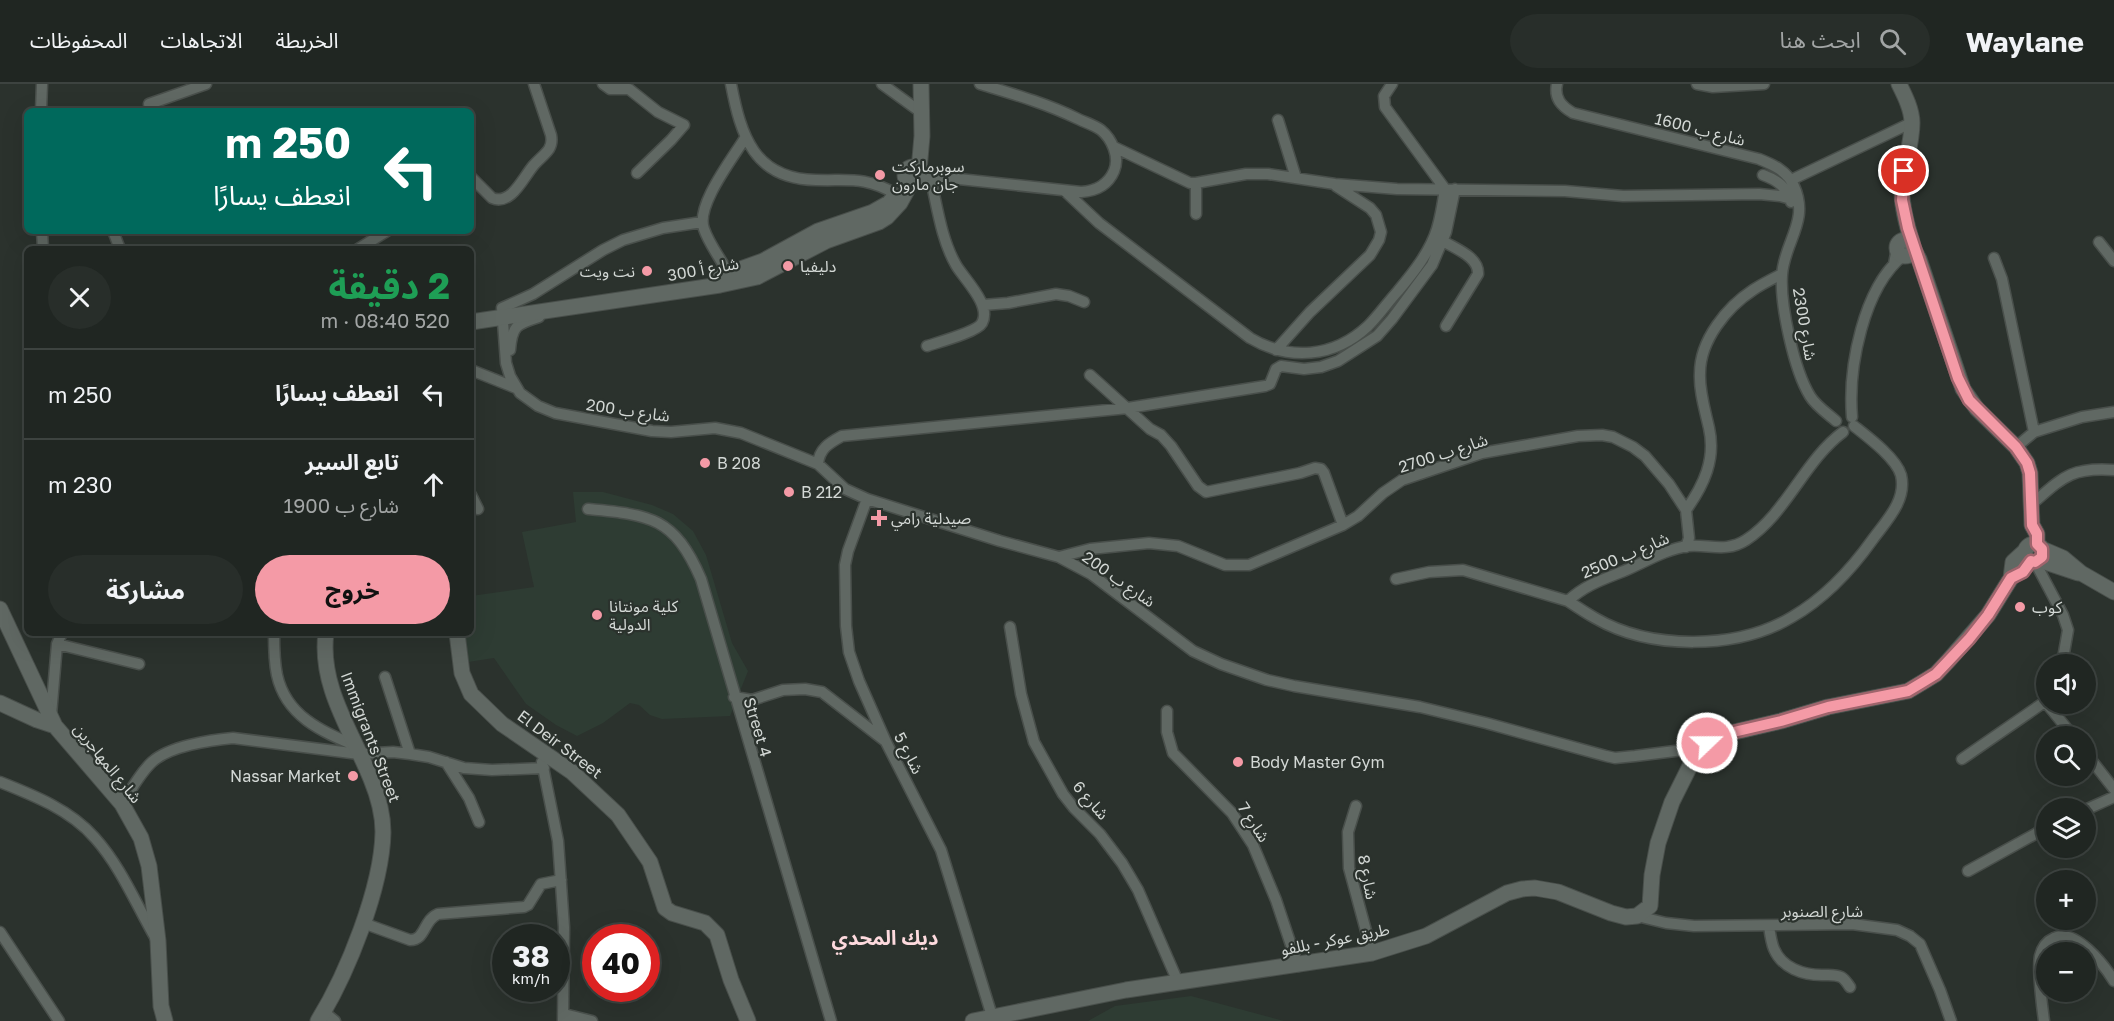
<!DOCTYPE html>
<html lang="ar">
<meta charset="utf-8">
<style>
body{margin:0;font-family:"Golos Text","Noto Sans Arabic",sans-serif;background:#282e2a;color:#f1f3f6;direction:rtl;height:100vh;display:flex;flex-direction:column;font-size:22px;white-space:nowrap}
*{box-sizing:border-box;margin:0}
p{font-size:20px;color:#a2a5a5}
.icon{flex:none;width:33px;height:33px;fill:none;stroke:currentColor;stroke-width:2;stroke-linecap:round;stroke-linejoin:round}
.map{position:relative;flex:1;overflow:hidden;direction:ltr}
.drawer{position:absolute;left:24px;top:162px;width:450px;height:390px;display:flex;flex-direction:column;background:#202622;border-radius:9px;box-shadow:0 6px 24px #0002,0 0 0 2px #3d4340;direction:rtl}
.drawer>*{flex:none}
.top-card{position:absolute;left:24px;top:24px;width:450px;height:126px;border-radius:9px;box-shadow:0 6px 24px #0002,0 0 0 2px #3d4340;direction:rtl;background:#00695c;color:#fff;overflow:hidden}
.tools{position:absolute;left:2036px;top:570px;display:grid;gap:12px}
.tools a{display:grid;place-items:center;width:60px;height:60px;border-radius:50%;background:#202622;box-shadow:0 6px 24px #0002,0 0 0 2px #3d4340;font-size:30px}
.speed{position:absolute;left:492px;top:840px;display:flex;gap:12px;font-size:30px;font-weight:700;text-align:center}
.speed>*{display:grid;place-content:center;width:78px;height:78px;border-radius:50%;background:#202622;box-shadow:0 6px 24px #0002,0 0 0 2px #3d4340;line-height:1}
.speed small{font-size:15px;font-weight:400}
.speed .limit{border:9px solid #d22;background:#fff;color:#111}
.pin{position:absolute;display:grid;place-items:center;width:51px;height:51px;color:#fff;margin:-26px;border:3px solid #fff;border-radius:50%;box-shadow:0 2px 6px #0007}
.me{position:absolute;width:66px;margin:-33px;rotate:68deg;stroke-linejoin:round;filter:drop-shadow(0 0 4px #0008)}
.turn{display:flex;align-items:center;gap:21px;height:126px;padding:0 24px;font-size:27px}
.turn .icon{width:78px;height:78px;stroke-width:2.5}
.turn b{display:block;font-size:42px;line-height:51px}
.round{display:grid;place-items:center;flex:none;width:63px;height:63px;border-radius:32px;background:#282e2a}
.head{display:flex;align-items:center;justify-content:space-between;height:102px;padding:0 24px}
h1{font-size:36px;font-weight:700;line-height:45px;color:#1e9e55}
.primary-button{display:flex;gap:12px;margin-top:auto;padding:12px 24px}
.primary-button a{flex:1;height:69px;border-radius:36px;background:#f49aa6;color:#111;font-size:24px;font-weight:700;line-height:69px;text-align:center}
.primary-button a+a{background:#282e2a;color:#f1f3f6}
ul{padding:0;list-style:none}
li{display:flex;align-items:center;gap:18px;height:90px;padding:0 24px;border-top:2px solid #3d4340}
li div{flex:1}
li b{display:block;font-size:22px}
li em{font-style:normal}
header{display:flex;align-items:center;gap:36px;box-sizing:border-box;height:84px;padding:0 30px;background:#202622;border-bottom:2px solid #3d4340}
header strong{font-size:28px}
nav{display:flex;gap:33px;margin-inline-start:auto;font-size:21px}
.search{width:420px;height:54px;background:#282e2a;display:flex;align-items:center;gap:15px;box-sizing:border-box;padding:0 21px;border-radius:33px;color:#a2a5a5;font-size:22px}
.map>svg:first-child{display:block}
.built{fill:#2e3c33}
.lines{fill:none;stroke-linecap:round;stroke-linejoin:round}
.street-casing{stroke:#494f4b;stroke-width:13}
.secondary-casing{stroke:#494f4b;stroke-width:17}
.street{stroke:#606863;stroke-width:10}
.secondary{stroke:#606863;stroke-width:15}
.route-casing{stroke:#9f646c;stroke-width:15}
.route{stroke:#f49aa6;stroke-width:10}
.poi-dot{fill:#f49aa6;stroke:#2b322d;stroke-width:2}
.labels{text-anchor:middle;stroke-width:4.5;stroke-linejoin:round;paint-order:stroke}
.street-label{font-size:16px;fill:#d3d8d5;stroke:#2b322d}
.poi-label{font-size:16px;fill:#d3d8d5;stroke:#2b322d;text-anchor:start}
.quarter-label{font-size:20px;font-weight:bold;fill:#fedade;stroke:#2b322d}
</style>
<header>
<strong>Waylane</strong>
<div class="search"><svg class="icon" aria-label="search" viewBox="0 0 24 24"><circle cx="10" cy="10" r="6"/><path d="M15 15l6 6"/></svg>ابحث هنا</div>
<nav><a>الخريطة</a><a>الاتجاهات</a><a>المحفوظات</a></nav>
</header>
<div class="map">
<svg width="2114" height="937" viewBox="0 0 2114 937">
<rect width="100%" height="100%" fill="#2b322d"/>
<path class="built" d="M573 408H603L652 421 673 430 693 447 706 471 732 559 748 587 730 632 662 635 650 631 639 621 630 619 603 639 577 652 556 641 526 620 494 574 468 578 465 549H471V512L534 503 522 448 576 438Z
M1191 912 1284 937H1088L1115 922Z"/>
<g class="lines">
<defs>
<path id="street" d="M603 0 610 5H629L658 28 684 41 671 56 637 89
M731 0C741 52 754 95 816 96 850 97 864 92 896 110
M882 0 922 29
M1392 0 1384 12 1385 23 1445 105
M1557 0C1554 14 1561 22 1573 29L1759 75C1774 81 1787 87 1794 102 1810 137 1784 158 1782 191 1780 221 1794 286 1810 312 1816 322 1827 329 1836 337
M1697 0 1713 3 1764 0
M149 20 206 0
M41 27 42 0
M1278 36 1296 94
M1114 63 1190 99H1196L1246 90H1268L1335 100 1397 105 1565 107 1623 112 1759 110 1780 112 1791 115
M921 91 1081 108C1096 107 1108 101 1114 87 1120 73 1112 55 1101 46 1094 41 1084 38 1076 34 1045 19 1013 10 980 0
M1763 91C1777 96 1787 103 1791 118
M471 93 492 114C511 122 523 94 533 82 538 76 545 71 549 65 552 60 552 56 551 51L534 0
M1791 96 1913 38
M1065 107 1099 139 1250 254C1289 277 1334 274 1368 242 1379 231 1388 218 1398 207 1413 189 1430 168 1437 145 1441 132 1443 118 1445 105
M1196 130V99
M702 138 663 144 623 156 603 166 533 210 502 224 506 279 510 292 520 309 538 322 555 329 652 347 671 348 715 344 741 349 818 380 845 405 867 415 1000 457 1059 473 1091 490 1193 567 1221 580 1267 596 1294 602 1420 623 1486 639 1606 672 1615 674 1635 672 1699 664
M42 147 43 165
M113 147 120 165
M1443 157C1456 165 1479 173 1478 190L1446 242
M2099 158 2114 177
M358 165 387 147
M1994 174 2002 195 2034 348
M1894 180 1897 164
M728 189C721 175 709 160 704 145 695 122 733 74 745 54
M983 221 1008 219 1056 210 1069 212 1084 218
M927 262C939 258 977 248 982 239 992 221 964 195 956 181 941 155 937 121 930 92
M510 266C512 241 517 240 539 233
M1276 266 1310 228 1370 171 1379 156 1381 148 1376 131 1370 124 1336 102
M471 286 516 304
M1090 291 1150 345 1161 351 1171 362 1198 402 1206 408 1300 389 1315 384 1321 385 1324 389 1343 441
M1852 333C1848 284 1863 203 1904 171
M1843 348C1804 377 1787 429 1746 456 1726 469 1709 460 1688 462 1666 465 1645 478 1624 487 1604 495 1585 501 1568 517 1577 523 1586 529 1595 534 1650 566 1737 566 1792 533 1825 514 1851 486 1873 455 1887 436 1907 416 1901 391 1896 374 1868 353 1854 342
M2016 363 2034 348 2082 333 2114 328
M818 380C819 365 829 359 842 352L1128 324 1265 302 1270 300 1276 285 1281 282 1304 285 1321 283 1338 277 1377 252 1392 235 1432 181 1446 148 1455 105
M471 411 478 425
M867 415 848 467 845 481 846 542 849 568 859 597 886 658 941 766 992 932
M2032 420C2063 393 2071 383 2114 386
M588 425C651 431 674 433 701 495L831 937
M1686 426C1704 401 1716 375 1709 344 1705 326 1699 307 1700 289 1700 256 1727 223 1753 206 1762 200 1772 195 1782 190
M1059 473 1090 465 1149 459 1178 462 1225 481H1249L1343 441 1358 432 1383 409 1402 396 1482 369 1578 352 1602 351 1613 353 1633 363 1645 372 1669 400 1686 426 1689 454 1686 463
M2035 478 2063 531 2068 546 2062 580
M1396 495 1429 488 1463 486 1568 517
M1010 543 1021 610 1034 658 1063 710 1074 724 1100 750 1122 779 1138 806 1178 898
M274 549C274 563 274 577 277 591 286 632 321 647 356 662
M57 560 139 580
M385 593 410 670
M734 613 752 616 783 606 805 605 822 608 884 656
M2047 620 2073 652
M1167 627V648L1173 669 1232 729 1253 761 1276 816 1298 882
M51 631 57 560 62 549
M2085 668 2114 705
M1962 675 2046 617
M446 678 469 714 479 738
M542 678 558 757 564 843 563 937
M0 698C33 711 71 726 95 754 121 783 136 820 155 853
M122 720C131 706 140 689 152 678 169 662 211 656 233 654L359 670 393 668 410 670 429 673 464 684 492 686 544 684
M1356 722 1348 748 1349 784 1372 869
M2085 726 2114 713
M1968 787 2046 744
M1637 832 1666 839 1694 842 1852 840 1897 846 1910 852 1920 860 1940 906 1951 937
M363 839 410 856C426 856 423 836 438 830L524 823 528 821 541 800 561 796
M1769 842C1770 849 1771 858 1774 865 1782 884 1803 891 1822 891 1828 891 1835 890 1841 893 1845 895 1847 899 1850 903
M0 848 59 937
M324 928 335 937
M564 930 592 937
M2044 937C2042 920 2037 887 2040 872 2042 864 2047 857 2054 854 2075 843 2104 881 2114 897"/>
<path id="secondary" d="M1899 0C1905 12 1912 26 1912 39 1912 63 1902 85 1902 108 1902 125 1907 142 1912 158
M905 91a8 8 0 1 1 16 0a8 8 0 1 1-16 0Z
M919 86 922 52 921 0
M1897 164a8 8 0 1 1 16 0a8 8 0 1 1-16 0Z
M1913 164 1919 175 1963 305 1977 325 2016 363 2027 379 2030 389 2032 441 2037 450V460
M721 192 763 177 818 147 873 128 889 119 894 113
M471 238 720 201 757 193 826 157 879 138 887 133 900 119 911 99
M2025 469a9 9 0 1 1 18 0a9 9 0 1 1-18 0Z
M2042 465 2063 474 2081 489 2114 508
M2039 476 2078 489
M0 525 55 642 122 720 141 754 149 782 158 857 161 922 165 937
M457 549 462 589 471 610 502 640 572 688 618 731 650 778 665 824 672 829 705 839 717 851 731 896 748 937
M0 619 37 636 55 642
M318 937C347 890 382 804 383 748 383 730 378 712 371 695 352 648 319 602 326 549
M973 937 1126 906 1372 869 1426 852 1507 809 1522 805 1535 804 1558 808 1611 829 1626 833 1637 832 1650 822 1652 791 1658 759 1672 718 1699 664 1726 650 1781 637 1828 623 1908 607 1923 598 1936 590 1949 576 1988 531 2011 494 2013 478 2025 467"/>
</defs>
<use href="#street" class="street-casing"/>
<use href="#secondary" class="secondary-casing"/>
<use href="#street" class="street"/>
<use href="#secondary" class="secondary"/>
</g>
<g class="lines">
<defs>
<path id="route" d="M1707 659 1725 650 1781 637 1828 623 1908 607 1923 598 1936 590 1969 555 1988 531 2011 494 2023 488 2031 477 2035 478 2042 473V465L2037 460V450L2032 441 2030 389 2027 379 2016 363 1969 316 1958 294 1908 144 1902 116 1904 87"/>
</defs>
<use href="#route" class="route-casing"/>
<use href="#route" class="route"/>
</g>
<g class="poi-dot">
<circle cx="880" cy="91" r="6"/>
<circle cx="788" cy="182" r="6"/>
<circle cx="647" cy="187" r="6"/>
<circle cx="705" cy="379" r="6"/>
<circle cx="789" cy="408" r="6"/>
<path d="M876 425h6v6h6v6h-6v6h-6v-6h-6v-6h6z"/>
<circle cx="2020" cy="523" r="6"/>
<circle cx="597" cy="531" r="6"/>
<circle cx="1238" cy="678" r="6"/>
<circle cx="353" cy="692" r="6"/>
</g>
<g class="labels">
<g class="street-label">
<text transform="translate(1700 45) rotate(14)" y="6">شارع ب 1600</text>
<text transform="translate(703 185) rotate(-10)" y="6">شارع أ 300</text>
<text transform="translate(1805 240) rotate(80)" y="6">شارع 2300</text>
<text transform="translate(628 326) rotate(8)" y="6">شارع ب 200</text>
<text transform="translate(1443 369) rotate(-18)" y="6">شارع ب 2700</text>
<text transform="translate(1625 471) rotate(-23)" y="6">شارع ب 2500</text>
<text transform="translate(1119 495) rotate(35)" y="6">شارع ب 200</text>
<text transform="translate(758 643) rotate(73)" y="6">Street 4</text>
<text transform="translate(371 653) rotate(69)" y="6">Immigrants Street</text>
<text transform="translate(560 660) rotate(37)" y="6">El Deir Street</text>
<text transform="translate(909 669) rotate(63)" y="6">شارع 5</text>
<text transform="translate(108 679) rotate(51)" y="6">شارع المهاجرين</text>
<text transform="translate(1091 716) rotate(49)" y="6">شارع 6</text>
<text transform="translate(1254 738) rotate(57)" y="6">شارع 7</text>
<text transform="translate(1368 793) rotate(79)" y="6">شارع 8</text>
<text x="1822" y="833">شارع الصنوبر</text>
<text transform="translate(1335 855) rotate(-11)" y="6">طريق عوكر - بللفو</text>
</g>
<g class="poi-label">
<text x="892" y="88">سوبرماركت<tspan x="892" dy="18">جان مارون</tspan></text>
<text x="800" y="188">دليفيا</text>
<text x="635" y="193" text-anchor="end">نت ويت</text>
<text x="717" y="385">B 208</text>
<text x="801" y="414">B 212</text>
<text x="891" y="440">صيدلية رامي</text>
<text x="609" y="528">كلية مونتانا<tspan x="609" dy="18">الدولية</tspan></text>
<text x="2032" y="529">كوب</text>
<text x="1250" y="684">Body Master Gym</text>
<text x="341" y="698" text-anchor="end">Nassar Market</text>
</g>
<g class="quarter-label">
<text x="885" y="861">ديك المحدي</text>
</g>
</g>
</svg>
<div class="tools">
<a><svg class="icon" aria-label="sound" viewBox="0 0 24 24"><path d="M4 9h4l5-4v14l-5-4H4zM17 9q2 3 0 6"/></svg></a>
<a><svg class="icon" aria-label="search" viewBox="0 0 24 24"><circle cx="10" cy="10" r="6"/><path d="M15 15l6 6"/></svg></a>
<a><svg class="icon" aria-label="layers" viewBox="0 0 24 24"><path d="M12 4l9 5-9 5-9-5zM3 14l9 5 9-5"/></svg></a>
<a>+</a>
<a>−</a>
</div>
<div class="speed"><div>38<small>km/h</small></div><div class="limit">40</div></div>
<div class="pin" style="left:1904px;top:87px;background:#d93025"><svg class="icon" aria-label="arrive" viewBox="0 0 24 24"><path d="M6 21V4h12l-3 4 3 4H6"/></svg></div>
<svg class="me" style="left:1707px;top:659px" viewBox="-20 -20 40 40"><circle r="17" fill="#f49aa6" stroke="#fff" stroke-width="3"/><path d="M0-11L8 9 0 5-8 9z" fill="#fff"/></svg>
<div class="top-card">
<div class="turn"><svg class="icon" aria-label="left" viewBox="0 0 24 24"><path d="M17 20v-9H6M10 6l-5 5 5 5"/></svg><div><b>250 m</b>انعطف يسارًا</div></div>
</div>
<section class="drawer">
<div class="head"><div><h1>2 دقيقة</h1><p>520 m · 08:40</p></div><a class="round"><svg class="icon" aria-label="close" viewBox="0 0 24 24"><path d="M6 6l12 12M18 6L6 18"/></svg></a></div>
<ul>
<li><svg class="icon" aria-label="left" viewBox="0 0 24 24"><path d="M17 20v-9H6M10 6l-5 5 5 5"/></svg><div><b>انعطف يسارًا</b></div><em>250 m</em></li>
<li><svg class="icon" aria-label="ahead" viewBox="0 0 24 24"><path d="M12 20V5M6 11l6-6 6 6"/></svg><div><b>تابع السير</b><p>شارع ب 1900</p></div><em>230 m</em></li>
</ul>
<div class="primary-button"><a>خروج</a><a>مشاركة</a></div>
</section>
</div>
